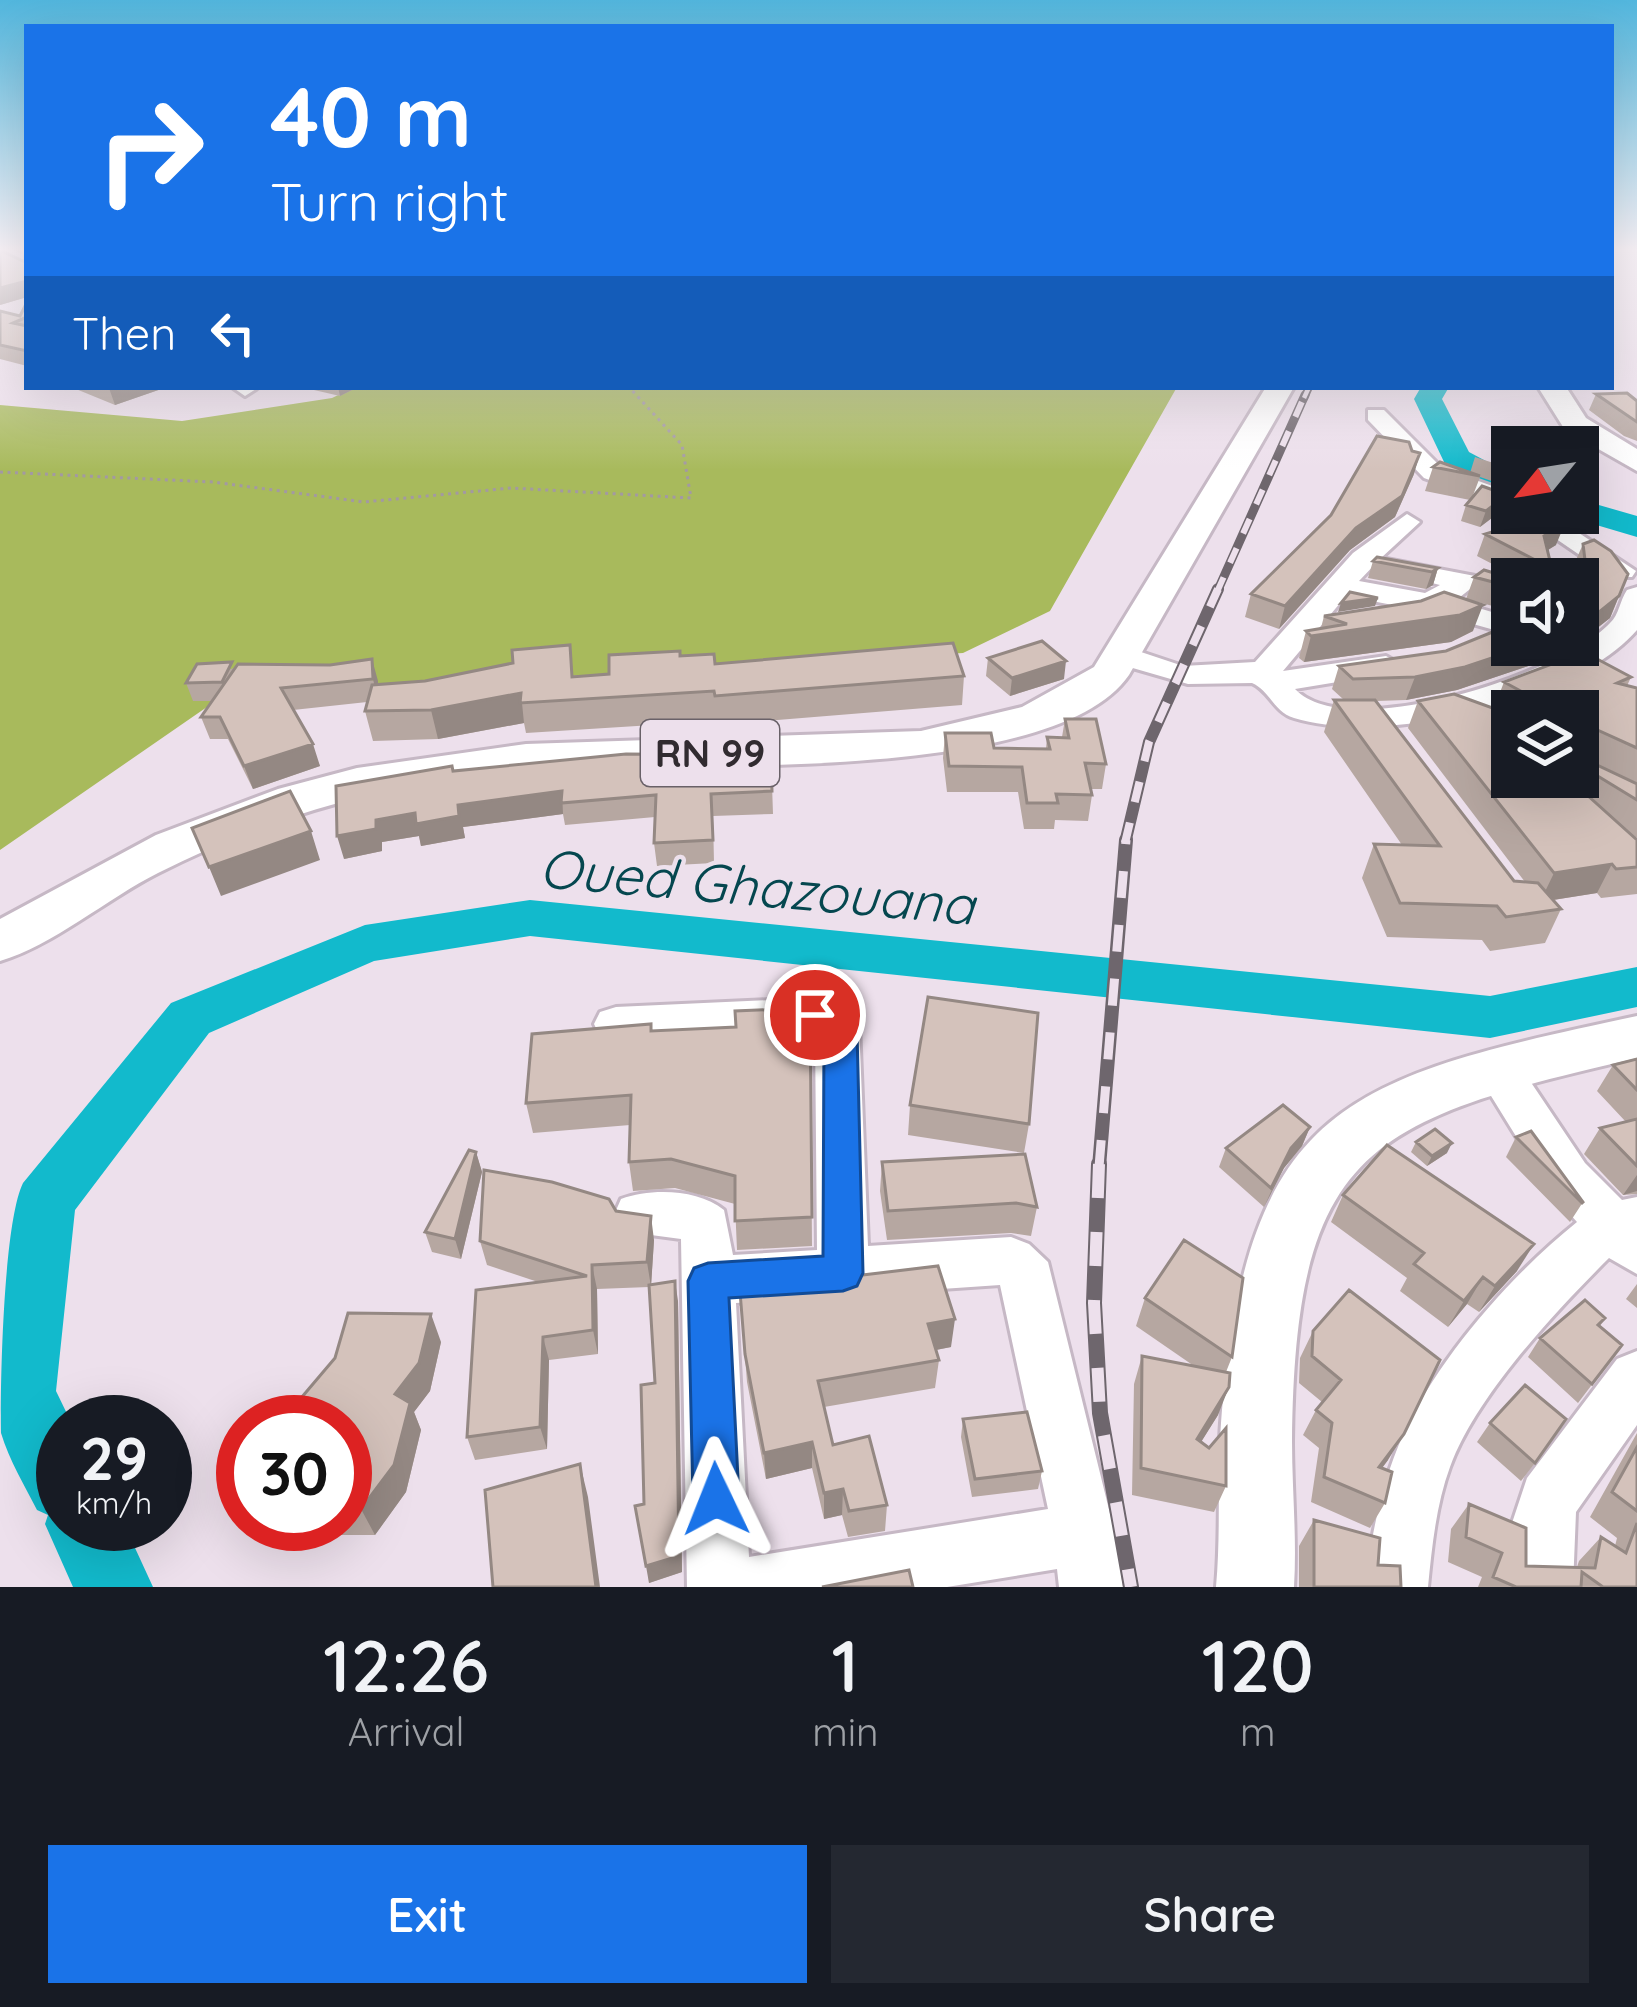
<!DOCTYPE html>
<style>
body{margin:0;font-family:Quicksand,sans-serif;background:#242831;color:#f1f3f6;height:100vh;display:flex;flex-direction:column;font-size:45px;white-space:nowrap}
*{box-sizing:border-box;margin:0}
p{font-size:39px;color:#9ea1a6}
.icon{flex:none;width:66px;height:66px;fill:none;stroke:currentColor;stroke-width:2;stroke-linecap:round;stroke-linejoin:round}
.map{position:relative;height:1587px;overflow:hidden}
.sheet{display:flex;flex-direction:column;background:#171b24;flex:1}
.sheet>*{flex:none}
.top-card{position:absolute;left:24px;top:24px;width:1590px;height:366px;border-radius:0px;box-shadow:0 12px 48px #0002;background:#1a73e8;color:#fff;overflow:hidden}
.needle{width:78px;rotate:240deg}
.buttons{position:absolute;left:1491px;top:426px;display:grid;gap:24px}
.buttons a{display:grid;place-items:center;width:108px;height:108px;border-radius:0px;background:#171b24;box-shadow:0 12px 48px #0002;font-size:60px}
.speed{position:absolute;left:36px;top:1395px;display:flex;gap:24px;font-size:60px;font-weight:700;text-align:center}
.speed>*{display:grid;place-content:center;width:156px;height:156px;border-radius:50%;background:#171b24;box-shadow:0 12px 48px #0002;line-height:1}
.speed small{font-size:30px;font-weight:400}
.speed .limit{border:18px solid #d22;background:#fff;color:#111}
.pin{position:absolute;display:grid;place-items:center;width:102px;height:102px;color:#fff;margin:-51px;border:6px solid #fff;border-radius:50%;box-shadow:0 3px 12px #0007}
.me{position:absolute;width:132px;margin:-66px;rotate:358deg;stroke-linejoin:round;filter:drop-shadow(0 0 9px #0008)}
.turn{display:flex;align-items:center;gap:42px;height:252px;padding:0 48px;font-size:54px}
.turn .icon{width:156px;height:156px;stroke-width:2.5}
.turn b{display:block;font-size:84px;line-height:102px}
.then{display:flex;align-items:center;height:114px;padding:0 48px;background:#0003;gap:24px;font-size:45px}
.eta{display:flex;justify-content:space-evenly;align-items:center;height:204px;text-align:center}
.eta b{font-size:72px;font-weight:600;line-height:84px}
.button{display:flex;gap:24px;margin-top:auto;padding:24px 48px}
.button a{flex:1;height:138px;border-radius:0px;background:#1a73e8;color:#fff;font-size:48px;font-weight:600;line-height:138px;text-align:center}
.button a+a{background:#242831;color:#f1f3f6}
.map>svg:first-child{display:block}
.forest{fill:#a8ba5c}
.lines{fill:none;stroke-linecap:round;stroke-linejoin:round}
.river{fill:#12bacc;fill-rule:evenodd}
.minor-casing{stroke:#c6b8c5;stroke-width:6}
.major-casing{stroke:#c6b8c5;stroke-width:6}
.path{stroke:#a399a2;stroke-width:3;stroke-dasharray:3 4.5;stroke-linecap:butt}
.minor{fill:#fff;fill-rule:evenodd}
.major{fill:#fff;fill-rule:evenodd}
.rail-far4-casing{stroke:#6e666d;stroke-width:8}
.rail-far3-casing{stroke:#6e666d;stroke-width:9}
.rail-far2-casing{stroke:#6e666d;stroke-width:12}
.rail-far1-casing{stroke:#6e666d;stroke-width:14}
.rail-casing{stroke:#6e666d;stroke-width:16}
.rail-far4{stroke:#ede0ec;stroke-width:4.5;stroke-dasharray:12;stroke-linecap:butt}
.rail-far3{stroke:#ede0ec;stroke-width:6;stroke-dasharray:16;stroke-linecap:butt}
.rail-far2{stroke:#ede0ec;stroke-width:8;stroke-dasharray:21;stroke-linecap:butt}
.rail-far1{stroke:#ede0ec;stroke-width:9;stroke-dasharray:27;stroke-linecap:butt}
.rail{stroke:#ede0ec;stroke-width:12;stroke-dasharray:34;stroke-linecap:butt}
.wall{fill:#b6a7a1;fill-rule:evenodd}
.shaded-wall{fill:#948883}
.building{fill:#d4c2bb;stroke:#948883;stroke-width:3}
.route{fill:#1a73e8;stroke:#114b97;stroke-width:3}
.labels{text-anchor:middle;stroke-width:9;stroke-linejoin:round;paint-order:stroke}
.shield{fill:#ede0ec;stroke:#696168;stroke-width:3}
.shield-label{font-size:39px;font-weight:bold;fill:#312b30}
.near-water-label{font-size:54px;font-style:italic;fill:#05474f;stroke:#ede0ec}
</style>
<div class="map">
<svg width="1637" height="1587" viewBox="0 0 1637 1587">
<rect width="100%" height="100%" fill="#ede0ec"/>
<path class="forest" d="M355 387H1177L1050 611 963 653 220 698 0 850V405L182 421 332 398Z"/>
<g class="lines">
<path class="river" d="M1421 387H1449L1442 399 1469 452 1512 475V497L1445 464 1414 399Z
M1578 499 1637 516V537L1566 516 1578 513Z
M530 900 1490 996 1637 967V1007L1490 1038 530 936 374 961 209 1033 75 1210 56 1391 71 1422H63V1524H124L153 1587H73L45 1524 48 1515 37 1510C25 1486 9 1460 1 1433 0 1390 3 1224 23 1183L171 1003 365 925Z"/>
<defs>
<path id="minor" d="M232 387H255L256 389 245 396Z
M1368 410H1384L1442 468 1512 493V510L1424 478 1368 420Z
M1518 513H1549L1636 571 1632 577H1612Z
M1407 514 1420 522 1381 558 1475 576 1479 582 1455 601 1512 618V635L1434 613 1410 624 1395 615 1403 607 1346 596 1283 671 1386 656 1402 665 1386 674 1295 689C1347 745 1564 673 1610 623 1619 615 1620 600 1627 590L1637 587V630C1574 703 1384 746 1294 718 1274 712 1270 691 1252 683L1188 684 1112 662 1107 655 1123 646 1183 666 1255 662 1353 553ZM1379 560 1380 570 1440 585 1425 593 1359 581Z
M815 998 853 1012 859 1024 868 1246 1011 1237 1029 1244 1048 1262 1115 1534 1123 1587H1059L1057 1569 947 1587H687L681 1239 621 1231 614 1215 621 1199C652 1188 697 1189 724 1210L733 1255 817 1250 815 1033 616 1041 600 1036 594 1024 600 1012 616 1007ZM1000 1285 1048 1509 749 1557 736 1303Z
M1498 1052 1514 1057 1585 1163 1622 1200 1637 1197V1274L1609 1258C1555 1312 1476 1396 1450 1467 1436 1505 1432 1547 1428 1587H1364C1372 1535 1381 1484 1403 1435 1438 1358 1511 1275 1577 1222L1551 1193 1475 1070 1482 1057Z
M1637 1351V1425L1576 1512 1573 1587H1509L1511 1526 1527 1478 1617 1359Z"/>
<path id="major" d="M1266 387H1294L1129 675C1055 783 691 763 568 768 423 774 287 807 158 873 108 898 52 946 0 961V919L156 835 278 789 357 768 526 744 921 731 1022 707 1094 667Z
M1538 387H1566L1586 418 1637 449V471L1565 430Z
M1637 1016V1058C1369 1120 1295 1147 1292 1441 1292 1490 1297 1538 1294 1587H1216C1221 1532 1217 1477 1221 1423 1247 1102 1347 1078 1637 1016Z"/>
</defs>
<use href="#minor" class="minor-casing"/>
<use href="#major" class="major-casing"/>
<path class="path" d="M0 472 213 482 364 502 511 488 691 498 682 445 629 387"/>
<use href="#minor" class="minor"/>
<use href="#major" class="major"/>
<defs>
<path id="rail-far4" d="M1304 398 1309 387"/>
<path id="rail-far3" d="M1217 592 1305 395"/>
<path id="rail-far2" d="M1125 843 1149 742 1218 589"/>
<path id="rail-far1" d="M1099 1167 1126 840"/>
<path id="rail" d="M1099 1164 1094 1303 1100 1413 1131 1587"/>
</defs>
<use href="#rail-far4" class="rail-far4-casing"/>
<use href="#rail-far3" class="rail-far3-casing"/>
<use href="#rail-far2" class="rail-far2-casing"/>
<use href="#rail-far1" class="rail-far1-casing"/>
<use href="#rail" class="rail-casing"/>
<use href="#rail-far4" class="rail-far4"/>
<use href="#rail-far3" class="rail-far3"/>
<use href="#rail-far2" class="rail-far2"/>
<use href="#rail-far1" class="rail-far1"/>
<use href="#rail" class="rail"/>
</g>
<path class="wall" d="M9 248H27V297L0 305 25 262 24 255Z
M27 304V366L0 359V311L20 316Z
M71 387H167L115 405Z
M301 387H358L340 396Z
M1596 394 1637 401V441L1624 436 1589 410Z
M1475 457 1512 469V488L1480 477 1472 498 1501 511 1480 527 1461 521 1466 505 1470 500 1425 491 1433 467 1470 473Z
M1414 474 1395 517 1350 550 1279 629 1245 617 1251 594Z
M1485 534 1556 545 1548 550 1550 561 1576 560 1583 544 1619 596 1610 618 1578 643V579H1521L1477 556Z
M1373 561 1438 568 1433 585 1426 589 1368 578Z
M1474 577 1512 579V611L1466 599Z
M1324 616 1473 631 1451 642 1304 662 1299 658 1306 631 1321 628Z
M1446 651 1543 661 1457 690 1406 700 1376 701 1514 881 1525 882 1408 728 1418 701 1494 708 1504 682 1631 677 1627 686 1637 688V783L1581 757 1637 784V838L1628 833 1637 840V894L1601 898 1597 893 1553 900 1561 909 1545 943 1490 951 1482 940 1387 937 1362 878 1374 844 1402 845 1324 732 1334 700H1344L1332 689 1339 666ZM1512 711H1578V777H1512Z
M680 656 715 664 964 676 962 705 717 725 716 721 526 733 524 723 438 739 373 741 365 711 367 702 293 710 320 766 253 789 228 739H210L201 717 212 701H193L186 683 234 668 238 664 378 681V684L609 674Z
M988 658 1064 679 1010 696 986 676Z
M1065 719 1106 764 1102 789H1091L1092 795 1088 821 1055 820 1054 829H1024L1018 792H947L943 758 945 733 994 748 1046 749 1047 737H1062Z
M771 755 773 814 713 816 714 863 657 866 654 843 655 817 565 825 563 814 463 827 465 838 421 846 419 836 382 842V851L344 859 454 771Z
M810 1008 812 1246 737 1250 735 1204 675 1188 633 1191 629 1162 630 1125 533 1133 526 1103 652 1031 736 1027Z
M1637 1059V1194L1623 1195 1584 1154 1600 1128 1626 1122 1597 1091 1613 1065Z
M910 1105 1029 1124 1024 1153 908 1135Z
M1310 1127 1302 1146 1284 1168 1264 1207 1219 1167 1226 1148Z
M1516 1137 1583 1202 1570 1222 1506 1157Z
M1416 1142 1447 1153 1427 1166 1411 1152Z
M476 1152 482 1172 461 1259 432 1252 425 1232Z
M882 1162 1037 1207 1031 1236 1011 1233 887 1240 880 1191Z
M1343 1195 1517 1271 1479 1312 1467 1304 1448 1327 1400 1291 1407 1278 1331 1222Z
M616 1211 654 1240 651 1285 678 1301 682 1572 649 1583 644 1504 655 1383 649 1287 597 1289 598 1354 549 1360 547 1449 475 1460 467 1437 538 1282 487 1265 480 1241Z
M739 1279 812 1281 951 1347 936 1350 939 1360 935 1388 824 1407 833 1445 887 1505 885 1531 848 1537 842 1515 824 1519 812 1468 766 1479 747 1382Z
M1637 1284V1308L1626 1299Z
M1145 1298 1232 1357 1226 1372 1218 1415 1201 1442 1226 1486 1214 1512 1132 1495 1134 1384 1142 1356 1194 1366 1136 1326Z
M1605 1318 1600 1326 1622 1345 1578 1403 1528 1357 1540 1338Z
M1313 1331 1388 1460 1382 1468 1385 1503 1370 1528 1311 1502 1319 1448 1303 1435 1316 1410 1322 1402 1299 1383 1300 1358Z
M441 1342 430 1391 414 1412 421 1430 406 1492 375 1535H341L335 1524H345V1422H288L285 1417Z
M963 1419 1042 1471 1038 1489 972 1497 961 1437Z
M1490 1423 1535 1463 1521 1481 1477 1442Z
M1637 1433V1587H1478L1482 1577 1448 1562 1451 1529 1469 1504 1526 1566 1577 1567 1579 1561 1601 1537 1615 1546 1617 1538 1590 1517Z
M1314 1520 1378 1565 1401 1587H1299V1546Z"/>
<path class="shaded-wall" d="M27 281V297L0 305V288Z
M111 387H167L115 405 109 388Z
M338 387H358L340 396Z
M1420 453 1414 474 1395 517 1350 550 1279 629 1285 606Z
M1507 495 1501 511 1480 527 1486 511Z
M1565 523 1556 545 1536 557 1544 536Z
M1438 568 1433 585 1426 589 1432 572Z
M1619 596 1610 618 1578 643V625Z
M1378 598 1375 606 1338 612 1341 603Z
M1483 605 1473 631 1451 642 1304 662 1311 636Z
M1531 645H1550L1543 661 1457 690 1406 700 1415 677Z
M372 659 378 681V701L373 679Z
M1066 661 1064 679 1010 696 1012 678Z
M521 693 524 723 438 739 431 710Z
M1593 728 1585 746 1586 745 1578 764V748L1587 729Z
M313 744 320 766 253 789 244 766Z
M562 791 563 814 463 827 465 838 421 846 419 836 382 842V851L344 859 337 836 376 820 458 805Z
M311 831 320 860 221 896 209 867Z
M1612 864 1597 893 1540 902 1554 873Z
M1310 1127 1302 1146 1284 1168 1264 1207 1291 1148Z
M1452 1143 1447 1153 1427 1166 1432 1156Z
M476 1152 482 1172 461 1259 455 1239Z
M1637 1175V1191L1623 1195Z
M651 1216 654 1240 651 1287 647 1262Z
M1534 1244 1517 1271 1479 1312 1495 1286Z
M592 1265 597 1289 598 1354 593 1330Z
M1483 1277 1467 1304 1448 1327 1464 1301Z
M675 1281 678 1301 682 1572 649 1583 646 1566Z
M431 1314 441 1342 430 1391 414 1412 421 1430 406 1492 375 1535 361 1509 395 1394Z
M955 1319 951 1347 925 1352 928 1324Z
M543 1337 549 1360 547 1449 540 1427Z
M1229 1387 1218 1415 1186 1466 1197 1439Z
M1404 1434 1388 1460 1364 1492 1379 1467Z
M812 1442V1468L766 1479 764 1453Z
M580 1464 588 1497 600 1587H596Z
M843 1489 842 1515 824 1519V1493Z"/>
<path class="building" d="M24 248H27V281L0 288V250L25 262Z
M26 304 27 317 13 323 27 326V351L0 345V311L20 316Z
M1627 393 1637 401V422L1596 394Z
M1377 436 1409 442 1412 451 1420 453 1402 496 1356 528 1285 606 1251 594 1331 515Z
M1440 462 1480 476 1433 467Z
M1482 486 1507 495 1486 511 1466 505Z
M1541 517 1565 523 1544 536 1550 561 1585 560 1583 544 1594 540 1611 551 1628 574 1619 596 1593 617 1578 625V599L1586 601 1591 589 1578 582V579H1572L1485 534Z
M1377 557 1438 568 1432 572 1373 561Z
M1484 570 1514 579H1512V587L1474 577Z
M1350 592 1378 598 1341 603Z
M1444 592 1483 605 1460 615 1311 636 1306 631 1347 624 1324 616 1421 601Z
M1512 624V645H1531L1465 667 1415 677 1353 679 1339 666 1446 651Z
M1042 641 1066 661 1012 678 988 658Z
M953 643 964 676 715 696 714 691 520 703 521 693 431 710 365 711 372 685 425 681 513 663 512 650 570 645 572 677 609 674V655L680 651V656L714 654 715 664Z
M1584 652 1631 677 1617 683 1637 688V748L1593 728 1587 729 1586 745 1578 748V711H1527L1528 695 1504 682Z
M372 659 373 679 281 688 313 744 244 766 220 717H201L238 664 330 665Z
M232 662 222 682 186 683 197 664Z
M1454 694 1512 715V777H1567L1637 840V867L1616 869 1612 864 1554 873 1418 701Z
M1334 700H1375L1514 881 1538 883 1561 909 1506 917 1497 906 1400 903 1374 844 1440 846Z
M1065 719H1096L1106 764 1085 763 1092 795 1056 794 1058 803H1027L1022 767 949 766 945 733H991L994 748 1050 749 1047 737 1069 738Z
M626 754 771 755 772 791 711 794 713 840 654 843 656 795 561 803 562 791 458 805 459 816 416 824 415 813 376 820V829L337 836 336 786 452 766 453 771Z
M1578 756 1637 784V800L1578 764Z
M290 791 311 831 209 867 192 828Z
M928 997 1038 1013 1029 1124 910 1105Z
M810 1008 812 1217 735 1221V1176L671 1159 629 1162 631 1095 526 1103 532 1034 651 1024V1031L736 1027 735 1011Z
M1637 1059V1090L1613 1065Z
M1283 1105 1310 1127 1291 1148 1271 1188 1226 1148Z
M1637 1119V1166L1600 1128Z
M1435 1129 1452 1143 1432 1156 1416 1142Z
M1531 1131 1583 1202 1582 1203 1516 1137Z
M1387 1145 1534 1244 1495 1286 1483 1277 1464 1301 1414 1264 1424 1253 1343 1195Z
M469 1150 476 1152 455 1239 425 1232Z
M1025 1154 1037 1207 1016 1203 888 1211 882 1162Z
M484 1170 552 1182 609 1199 616 1211 651 1216 647 1262 592 1265 593 1330 543 1337 540 1427 467 1437 476 1290 587 1276 480 1241Z
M1184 1240 1243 1278 1232 1357 1145 1298Z
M938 1266 955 1319 928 1324 939 1360 818 1381 833 1445 869 1436 887 1505 849 1511 843 1489 824 1493 812 1442 764 1453 745 1354 739 1279 811 1274 812 1281Z
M675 1281 679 1556 646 1566 635 1506 644 1504 641 1385 655 1383 649 1285Z
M1349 1290 1440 1360 1404 1434 1379 1467 1392 1472 1385 1503 1324 1477 1332 1423 1316 1410 1341 1380 1312 1356 1313 1331Z
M1585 1300 1605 1318 1598 1325 1622 1345 1592 1384 1540 1338Z
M348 1313 431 1314 419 1363 395 1394 410 1403 394 1465 361 1509H345V1422H293L285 1417 335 1358Z
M1142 1356 1230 1373 1229 1387 1197 1439 1209 1448 1226 1428V1486L1141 1468Z
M1525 1385 1566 1419 1535 1463 1490 1423Z
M1027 1412 1042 1471 975 1479 963 1419Z
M1637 1447V1511L1612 1492Z
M580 1464 596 1587H493L485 1490Z
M1469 1504 1526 1528V1566L1595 1568 1601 1537 1626 1553 1637 1523V1587H1603L1582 1572 1581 1587H1516L1493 1577 1502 1553 1466 1537Z
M1314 1520 1380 1538 1378 1565 1400 1566 1401 1587H1314Z
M909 1570 913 1587H822Z"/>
<linearGradient id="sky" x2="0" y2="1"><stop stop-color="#52b6dd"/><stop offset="0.53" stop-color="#f7f1f6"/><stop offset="1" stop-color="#f7f1f6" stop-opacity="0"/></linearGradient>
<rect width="1637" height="470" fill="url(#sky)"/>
<path class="route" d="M815 1002 840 1009 857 1032 863 1273 857 1286 843 1291 729 1298 739 1499 732 1516 716 1522 700 1516 693 1499 688 1281 694 1268 708 1263 823 1256 824 1035 799 1015Z"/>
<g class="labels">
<rect class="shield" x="641" y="720" width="138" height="66" rx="9"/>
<g class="shield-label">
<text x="710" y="767">RN 99</text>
</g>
<g class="near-water-label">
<text transform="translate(757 887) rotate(5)" y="19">Oued Ghazouana</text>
</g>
</g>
</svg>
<div class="buttons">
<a><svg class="needle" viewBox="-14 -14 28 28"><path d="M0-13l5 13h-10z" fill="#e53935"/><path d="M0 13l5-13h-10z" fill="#9ea1a6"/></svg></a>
<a><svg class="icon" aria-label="sound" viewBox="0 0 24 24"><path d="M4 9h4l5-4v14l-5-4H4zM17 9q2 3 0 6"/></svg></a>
<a><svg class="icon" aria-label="layers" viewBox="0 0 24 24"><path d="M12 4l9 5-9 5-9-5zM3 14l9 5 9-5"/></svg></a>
</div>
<div class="speed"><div>29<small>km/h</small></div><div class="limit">30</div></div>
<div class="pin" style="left:815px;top:1015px;background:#d93025"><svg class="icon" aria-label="arrive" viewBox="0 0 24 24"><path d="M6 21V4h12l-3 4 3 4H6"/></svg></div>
<svg class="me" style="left:716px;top:1499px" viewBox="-20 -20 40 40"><path d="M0-17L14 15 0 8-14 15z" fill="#1a73e8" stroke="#fff" stroke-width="4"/></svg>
<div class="top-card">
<div class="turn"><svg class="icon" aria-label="right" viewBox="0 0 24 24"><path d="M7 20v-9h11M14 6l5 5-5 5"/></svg><div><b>40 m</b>Turn right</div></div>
<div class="then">Then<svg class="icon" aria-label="left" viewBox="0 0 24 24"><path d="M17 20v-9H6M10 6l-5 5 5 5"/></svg></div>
</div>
</div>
<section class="sheet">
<div class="eta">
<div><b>12:26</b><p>Arrival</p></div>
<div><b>1</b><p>min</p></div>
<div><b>120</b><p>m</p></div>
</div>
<div class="button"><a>Exit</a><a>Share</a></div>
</section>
